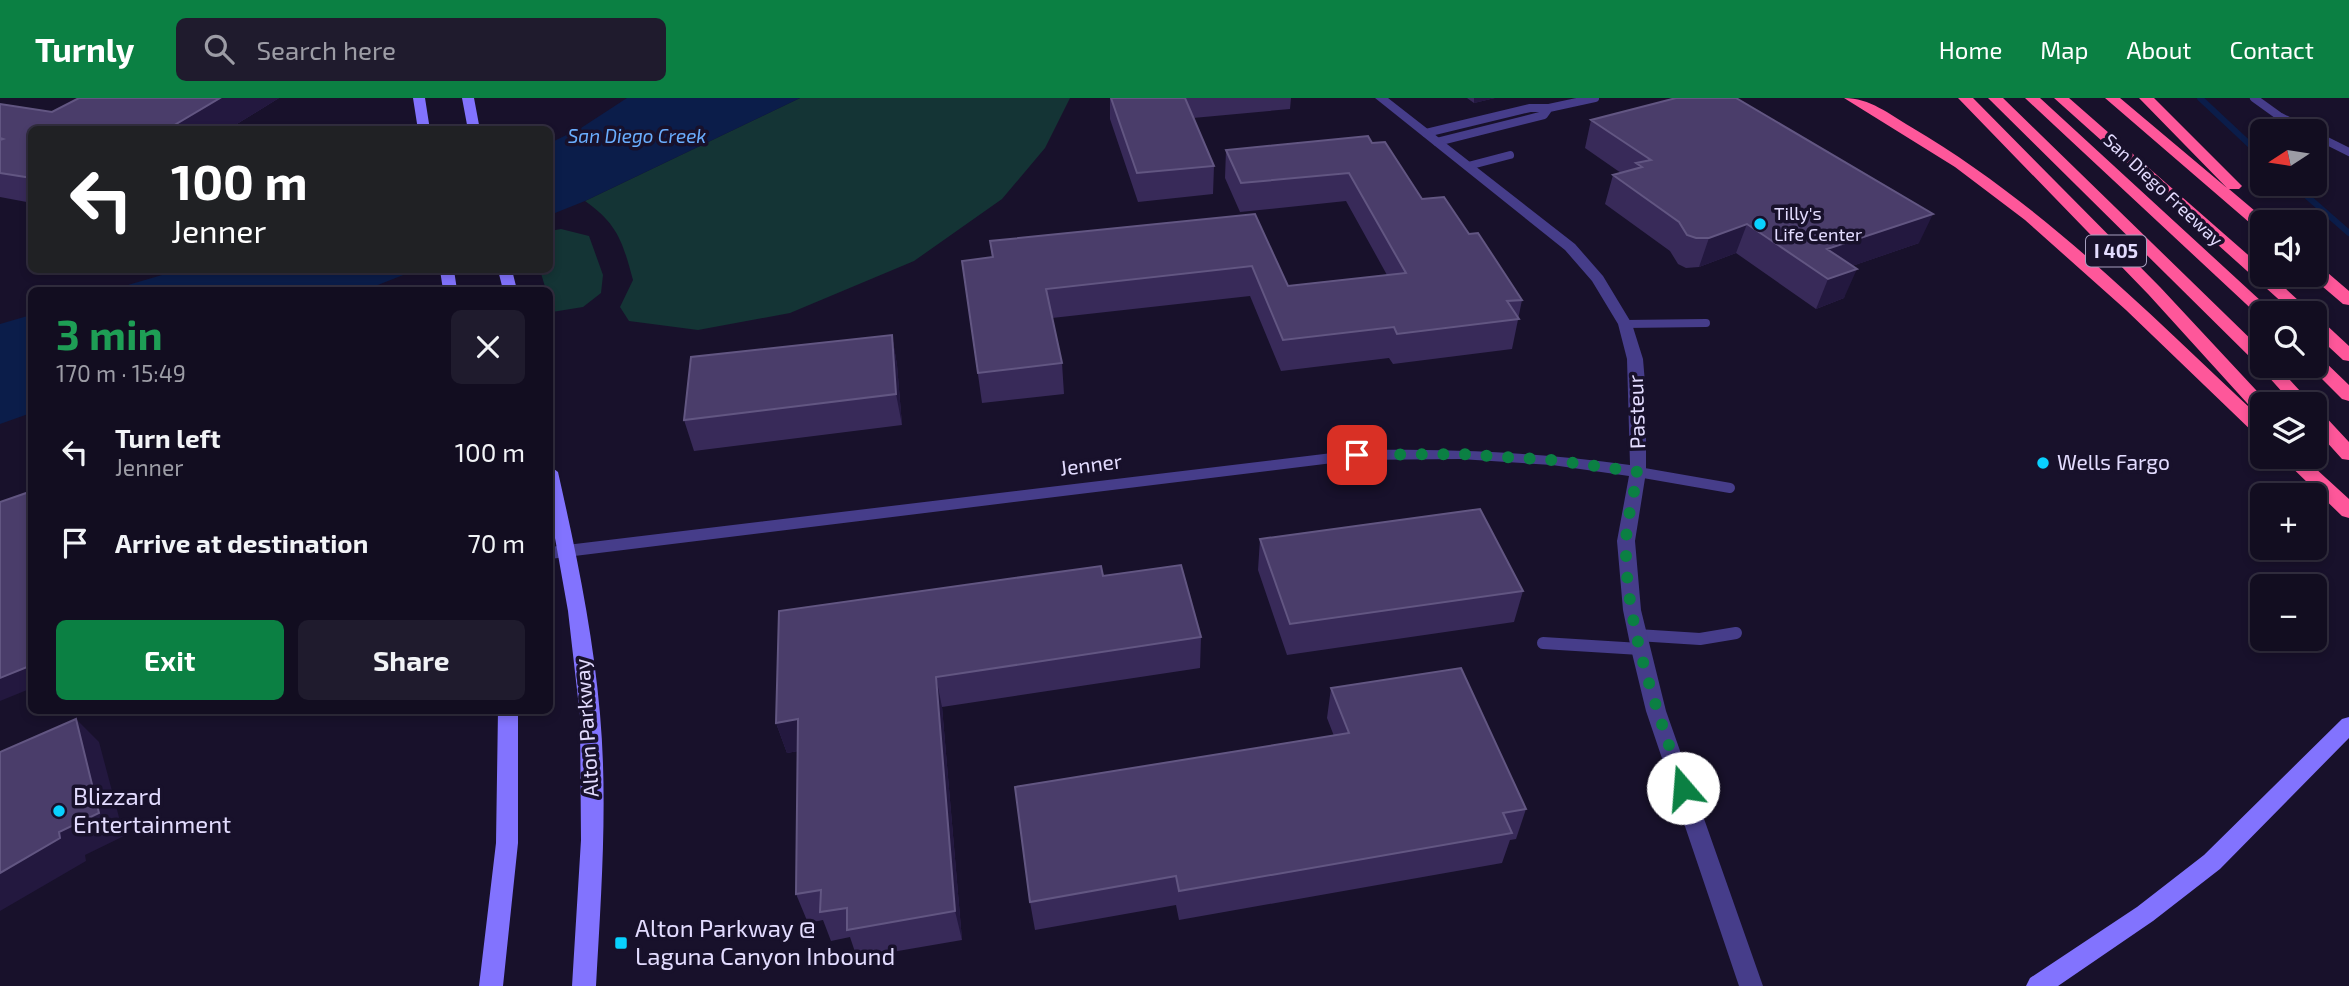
<!DOCTYPE html>
<meta charset="utf-8">
<style>
body{margin:0;font-family:"Exo 2",sans-serif;background:#1f1b2d;color:#f1f3f6;height:100vh;display:flex;flex-direction:column;font-size:26px;white-space:nowrap}
*{box-sizing:border-box;margin:0}
p{font-size:23px;color:#9c9ca5}
.icon{flex:none;width:38px;height:38px;fill:none;stroke:currentColor;stroke-width:2;stroke-linecap:round;stroke-linejoin:round}
.map{position:relative;flex:1;overflow:hidden}
.side{position:absolute;left:28px;top:189px;width:525px;height:427px;display:flex;flex-direction:column;background:#120d20;border-radius:10px;box-shadow:0 4px 10px #0003,0 0 0 2px #312d3e}
.side>*{flex:none}
.guide{position:absolute;left:28px;top:28px;width:525px;height:147px;border-radius:10px;box-shadow:0 4px 10px #0003,0 0 0 2px #312d3e;background:#202124;color:#fff;overflow:hidden}
.needle{width:46px;rotate:258deg}
.buttons{position:absolute;left:2250px;top:21px;display:grid;gap:14px}
.buttons a{display:grid;place-items:center;width:77px;height:77px;border-radius:10px;background:#120d20;box-shadow:0 4px 10px #0003,0 0 0 2px #312d3e;font-size:35px}
.pin{position:absolute;display:grid;place-items:center;width:60px;height:60px;color:#fff;margin:-30px;border-radius:14px;box-shadow:0 4px 10px #0006}
.me{position:absolute;width:77px;margin:-38px;rotate:342deg;stroke-linejoin:round;filter:drop-shadow(0 0 5px #0008)}
.turn{display:flex;align-items:center;gap:24px;height:147px;padding:0 28px;font-size:32px}
.turn .icon{width:91px;height:91px;stroke-width:2.5}
.turn b{display:block;font-size:49px;line-height:60px}
.round{display:grid;place-items:center;flex:none;width:74px;height:74px;border-radius:10px;background:#1f1b2d}
.headline{display:flex;align-items:center;justify-content:space-between;height:119px;padding:0 28px}
h1{font-size:42px;font-weight:700;line-height:52px;color:#1e9e55}
.button{display:flex;gap:14px;margin-top:auto;padding:14px 28px}
.button a{flex:1;height:80px;border-radius:10px;background:#0b8043;color:#fff;font-size:28px;font-weight:700;line-height:80px;text-align:center}
.button a+a{background:#1f1b2d;color:#f1f3f6}
ul{padding:0;list-style:none}
li{display:flex;align-items:center;gap:21px;height:91px;padding:0 28px}
li div{flex:1}
li b{display:block;font-size:26px}
li em{font-style:normal}
header{display:flex;align-items:center;gap:42px;box-sizing:border-box;height:98px;padding:0 35px;background:#0b8043;color:#fff}
header strong{font-size:33px}
nav{display:flex;gap:38px;margin-inline-start:auto;font-size:24px}
.search{width:490px;height:63px;background:#1f1b2d;display:flex;align-items:center;gap:18px;box-sizing:border-box;padding:0 24px;border-radius:10px;color:#9c9ca5;font-size:26px}
.map>svg:first-child{display:block}
.green{fill:#143435}
.water{fill:#0b1d4a}
.lines{fill:none;stroke-linecap:round;stroke-linejoin:round}
.stream{stroke:#0b1d4a;stroke-width:6}
.lane-far2{stroke:#463d8a;stroke-width:8}
.lane-far1{stroke:#463d8a;stroke-width:10}
.lane{stroke:#463d8a;stroke-width:12}
.street{fill:#463d8a;fill-rule:evenodd}
.secondary{fill:#8273fe;fill-rule:evenodd}
.highway{fill:#fe579a;fill-rule:evenodd}
.wall{fill:#382a59}
.shaded-wall{fill:#23183f}
.building{fill:#4a3d6a;stroke:#625682;stroke-width:2}
.route{stroke:#0b8043;stroke-width:12;stroke-dasharray:0 21.6}
.poi-dot{fill:#09d1fe;stroke:#18112b;stroke-width:2.5}
.labels{text-anchor:middle;stroke-width:7;stroke-linejoin:round;paint-order:stroke}
.far-street-label{font-size:18px;fill:#e3dcff;stroke:#18112b}
.far-poi-label{font-size:18px;fill:#e3dcff;stroke:#18112b;text-anchor:start}
.far-water-label{font-size:19px;font-style:italic;fill:#6aaefe;stroke:#18112b}
.shield{fill:#18112b;stroke:#a69fbf;stroke-width:2}
.shield-label{font-size:19px;font-weight:bold;fill:#e3dcff}
.street-label{font-size:21px;fill:#e3dcff;stroke:#18112b}
.poi-label{font-size:21px;fill:#e3dcff;stroke:#18112b;text-anchor:start}
.near-poi-label{font-size:24px;fill:#e3dcff;stroke:#18112b;text-anchor:start}
</style>
<header>
<strong>Turnly</strong>
<div class="search"><svg class="icon" aria-label="search" viewBox="0 0 24 24"><circle cx="10" cy="10" r="6"/><path d="M15 15l6 6"/></svg>Search here</div>
<nav><a>Home</a><a>Map</a><a>About</a><a>Contact</a></nav>
</header>
<div class="map">
<svg width="2349" height="888" viewBox="0 0 2349 888">
<rect width="100%" height="100%" fill="#18112b"/>
<path class="green" d="M800 0H1070L1045 50 1002 101 914 163 790 215 698 232 629 223 620 209 633 182C623 145 618 126 585 103Z
M561 131 589 138 603 177 601 195 583 209 552 214 550 192H546L540 172H550V133Z"/>
<path class="water" d="M627 0H800L585 103 550 117V45L581 30Z
M179 172H416L365 192H111Z
M31 217V315L0 326V226Z"/>
<g class="lines">
<path class="stream" d="M2200 0 2263 59
M2293 86 2349 135"/>
<path class="lane-far2" d="M2254 0 2279 18 2308 33
M1549 10 1595 0
M1426 35 1530 10H1549L1544 17 1437 44
M2315 37 2349 54
M1468 68 1510 57
M1625 226 1706 225"/>
<path class="lane-far1" d="M1638 374 1730 390"/>
<path class="lane" d="M1637 537 1700 541 1736 535
M1543 545 1640 551"/>
<path class="street" d="M1375 0H1388L1575 146 1603 178 1632 226 1643 261 1646 297V374L1635 443 1641 512 1666 613 1763 888H1739L1646 613 1631 551 1623 512 1617 443 1629 378 1552 367 1460 361 1357 362 550 461V449L1357 352C1452 351 1535 354 1630 367L1627 261 1618 226 1592 183 1565 152Z"/>
<path class="secondary" d="M413 0H425L430 32H418Z
M462 0H474L480 32H468Z
M440 172H454L457 192H443Z
M498 172H512L517 192H503Z
M550 368 558 374C576 454 593 534 600 616 608 706 601 798 596 888H572L581 742 580 618 568 513 550 412Z
M498 612H518V745L503 888H479L496 745Z
M2349 619V640L2220 771 2153 823 2058 888H2026L2030 880 2137 809 2204 757 2342 621Z"/>
<path class="highway" d="M1844 0C1870 0 1889 16 1911 29 2044 107 2151 218 2263 322V339L2256 337 2126 212 2025 122 1955 69Z
M1958 0H1973L2160 189 2269 306H2263V317L2256 315 2148 196Z
M1988 0H2003L2263 253V268H2277L2312 306H2293L2258 267Z
M2025 0H2040L2274 215H2263V219H2260Z
M2054 0H2069L2263 170V177H2271L2312 215H2294Z
M2105 0H2120L2227 90 2139 0H2154L2242 88 2239 91H2229L2268 124H2263V133L2257 131Z
M2315 168 2321 169 2349 193V207L2343 206 2309 177H2315Z
M2315 221 2321 222 2349 248V263L2343 262 2315 236Z
M2315 259 2321 260 2349 287V303L2342 301 2309 268H2315Z
M2315 313 2322 315 2349 344V362L2342 361 2315 331Z
M2281 359H2303L2349 401V420L2342 418Z"/>
</g>
<path class="wall" d="M79 0H279L227 32H32V105L0 99V6L52 14Z
M1110 0H1291L1290 11 1193 20 1214 68 1213 96 1138 104 1110 21Z
M1467 0H1495L1474 5Z
M1591 22 1919 145 1852 168 1844 200 1816 211 1736 155 1699 169 1686 170 1678 166 1670 153 1605 106 1613 77 1621 75 1585 50Z
M1372 45 1422 101 1469 136 1522 202 1512 251 1393 266 1389 260 1281 273 1250 198 1052 220 1062 265 1064 296 982 305 962 163 992 160 990 143 1255 116 1288 188 1387 177 1346 103 1240 114 1225 80 1226 52Z
M892 237 897 267 902 327 694 353 684 322Z
M1260 441 1523 493 1514 524 1287 557 1258 472Z
M1103 478 1201 539 1200 570 942 609 962 842 857 860 850 839 831 843 823 822 808 825 796 796 798 653 787 655 776 625Z
M1331 590 1526 711 1516 741 1510 742 1502 765 1179 822 1176 807 1035 832 1030 804 1334 638 1327 620Z"/>
<path class="shaded-wall" d="M220 0H279L227 32H166Z
M1474 0H1495L1474 5Z
M1933 116 1919 145 1823 178 1827 151Z
M1747 126 1736 155 1699 169 1709 140Z
M1857 171 1844 200 1816 211 1828 181Z
M892 237 897 267 902 327 896 296Z
M32 567V590L0 603V580Z
M936 579 942 609 962 842 955 813Z
M76 621 99 644 124 738 85 757 86 763 0 813V775L59 734Z
M798 621 809 651 787 655 776 625Z"/>
<path class="building" d="M79 0H220L166 32H32V80L0 75V42L3 41 0 40V6L52 14Z
M1111 0H1185L1214 68 1137 75Z
M1676 0H1736L1933 116 1827 151 1857 171 1828 181 1747 126 1709 140H1696L1687 137 1679 124 1613 77 1642 69 1636 65 1651 62 1591 22Z
M1368 38 1372 45 1385 44 1422 101 1444 99 1469 136 1478 135 1522 202 1507 203 1519 221 1397 236 1394 229 1283 242 1252 168 1046 191 1062 265 978 275 962 163 993 159 990 143 1255 116 1288 188 1406 175 1349 75 1241 85 1226 52Z
M892 237 896 296 684 322 691 259Z
M32 393V567L0 580V404Z
M1480 411 1523 493 1290 526 1260 441Z
M1181 467 1201 539 936 579 955 813 847 832V810L820 814 821 792 796 796 798 621 776 625 779 513 1101 468 1103 478Z
M1461 570 1526 711 1503 715 1512 735 1179 793 1176 778 1030 804 1015 689 1349 635 1331 590Z
M76 621 99 715 59 734 60 740 0 775V654Z"/>
<g class="lines">
<path class="route" d="M1357 357 1460 356 1552 362 1638 374C1634 396 1627 420 1626 443 1624 528 1658 611 1683 690"/>
</g>
<g class="poi-dot">
<circle cx="1760" cy="126" r="7"/>
<circle cx="2043" cy="365" r="7"/>
<circle cx="59" cy="713" r="7"/>
<rect x="614" y="838" width="14" height="14" rx="3.5"/>
</g>
<g class="labels">
<g class="far-street-label">
<text transform="translate(2163 92) rotate(43)" y="6">San Diego Freeway</text>
</g>
<g class="far-poi-label">
<text x="1774" y="122">Tilly's<tspan x="1774" dy="21">Life Center</tspan></text>
</g>
<g class="far-water-label">
<text x="637" y="45">San Diego Creek</text>
</g>
<rect class="shield" x="2086" y="137.5" width="60" height="31" rx="5"/>
<g class="shield-label">
<text x="2116" y="160">I 405</text>
</g>
<g class="street-label">
<text transform="translate(1637 314) rotate(-92)" y="7">Pasteur</text>
<text transform="translate(1091 367) rotate(-7)" y="7">Jenner</text>
<text transform="translate(587 630) rotate(-94)" y="7">Alton Parkway</text>
</g>
<g class="poi-label">
<text x="2057" y="372">Wells Fargo</text>
</g>
<g class="near-poi-label">
<text x="73" y="707">Blizzard<tspan x="73" dy="28">Entertainment</tspan></text>
<text x="635" y="839">Alton Parkway @<tspan x="635" dy="28">Laguna Canyon Inbound</tspan></text>
</g>
</g>
</svg>
<div class="buttons">
<a><svg class="needle" viewBox="-14 -14 28 28"><path d="M0-13l5 13h-10z" fill="#e53935"/><path d="M0 13l5-13h-10z" fill="#9c9ca5"/></svg></a>
<a><svg class="icon" aria-label="sound" viewBox="0 0 24 24"><path d="M4 9h4l5-4v14l-5-4H4zM17 9q2 3 0 6"/></svg></a>
<a><svg class="icon" aria-label="search" viewBox="0 0 24 24"><circle cx="10" cy="10" r="6"/><path d="M15 15l6 6"/></svg></a>
<a><svg class="icon" aria-label="layers" viewBox="0 0 24 24"><path d="M12 4l9 5-9 5-9-5zM3 14l9 5 9-5"/></svg></a>
<a>+</a>
<a>−</a>
</div>
<div class="pin" style="left:1357px;top:357px;background:#d93025"><svg class="icon" aria-label="arrive" viewBox="0 0 24 24"><path d="M6 21V4h12l-3 4 3 4H6"/></svg></div>
<svg class="me" style="left:1683px;top:690px" viewBox="-20 -20 40 40"><circle r="19" fill="#fff"/><path d="M0-13L10 11 0 6-10 11z" fill="#0b8043"/></svg>
<div class="guide">
<div class="turn"><svg class="icon" aria-label="left" viewBox="0 0 24 24"><path d="M17 20v-9H6M10 6l-5 5 5 5"/></svg><div><b>100 m</b>Jenner</div></div>
</div>
<section class="side">
<div class="headline"><div><h1>3 min</h1><p>170 m · 15:49</p></div><a class="round"><svg class="icon" aria-label="close" viewBox="0 0 24 24"><path d="M6 6l12 12M18 6L6 18"/></svg></a></div>
<ul>
<li><svg class="icon" aria-label="left" viewBox="0 0 24 24"><path d="M17 20v-9H6M10 6l-5 5 5 5"/></svg><div><b>Turn left</b><p>Jenner</p></div><em>100 m</em></li>
<li><svg class="icon" aria-label="arrive" viewBox="0 0 24 24"><path d="M6 21V4h12l-3 4 3 4H6"/></svg><div><b>Arrive at destination</b></div><em>70 m</em></li>
</ul>
<div class="button"><a>Exit</a><a>Share</a></div>
</section>
</div>
